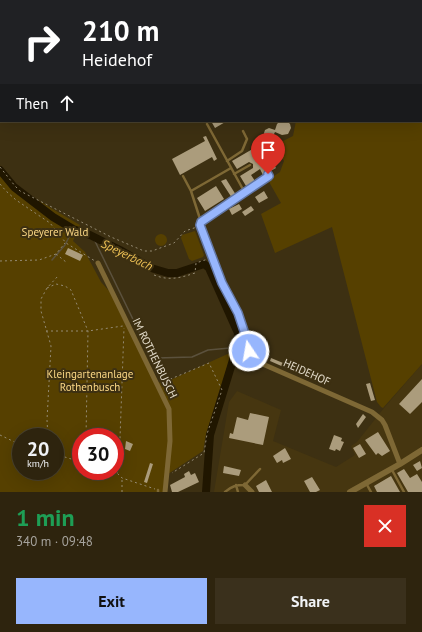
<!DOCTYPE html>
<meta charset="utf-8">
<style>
body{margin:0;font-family:"PT Sans",sans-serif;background:#3a301c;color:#f1f3f6;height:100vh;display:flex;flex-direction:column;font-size:15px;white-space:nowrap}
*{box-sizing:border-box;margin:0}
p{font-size:13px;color:#a7a49e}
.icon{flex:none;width:22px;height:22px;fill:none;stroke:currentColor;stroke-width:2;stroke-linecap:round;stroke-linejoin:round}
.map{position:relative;height:492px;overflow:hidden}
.side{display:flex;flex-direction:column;background:#2e240e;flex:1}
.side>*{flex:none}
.banner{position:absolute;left:0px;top:0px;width:422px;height:122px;box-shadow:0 4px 16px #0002,0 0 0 1px #49412e;background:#202124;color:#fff;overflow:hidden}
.speed{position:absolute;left:12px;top:428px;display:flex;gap:8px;font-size:20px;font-weight:700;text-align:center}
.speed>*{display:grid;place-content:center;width:52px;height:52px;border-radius:50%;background:#2e240e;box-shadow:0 4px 16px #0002,0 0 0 1px #49412e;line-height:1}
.speed small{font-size:10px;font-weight:400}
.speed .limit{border:6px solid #d22;background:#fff;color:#111}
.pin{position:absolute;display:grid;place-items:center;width:34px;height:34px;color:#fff;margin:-41px -17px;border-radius:50% 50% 50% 0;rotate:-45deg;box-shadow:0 0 4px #0007}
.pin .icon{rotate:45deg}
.me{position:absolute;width:44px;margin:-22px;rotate:348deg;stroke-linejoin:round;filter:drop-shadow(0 0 3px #0008)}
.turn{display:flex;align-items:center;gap:14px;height:84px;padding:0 16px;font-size:18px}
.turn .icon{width:52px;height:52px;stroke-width:2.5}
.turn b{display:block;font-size:28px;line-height:34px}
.then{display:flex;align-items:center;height:38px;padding:0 16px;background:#0003;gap:8px;font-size:15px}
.round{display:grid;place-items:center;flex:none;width:42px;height:42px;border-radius:0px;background:#3a301c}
.overview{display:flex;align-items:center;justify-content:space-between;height:68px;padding:0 16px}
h1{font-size:24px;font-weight:600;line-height:30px;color:#1e9e55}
.primary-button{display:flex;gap:8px;margin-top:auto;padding:8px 16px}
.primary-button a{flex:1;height:46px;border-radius:0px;background:#97b6fd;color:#111;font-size:16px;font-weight:600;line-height:46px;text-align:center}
.primary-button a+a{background:#3a301c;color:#f1f3f6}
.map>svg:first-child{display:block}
.built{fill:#463610}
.green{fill:#564000;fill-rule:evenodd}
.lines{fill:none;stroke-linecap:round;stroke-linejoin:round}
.stream{stroke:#5b513d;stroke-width:1.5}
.river{stroke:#201600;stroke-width:8}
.building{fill:#ab9c7c}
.path{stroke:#948a73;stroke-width:1;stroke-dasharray:2 3;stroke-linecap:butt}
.service{stroke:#7e6835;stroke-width:2.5}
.minor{stroke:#7e6835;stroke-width:5}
.tertiary{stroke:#7e6835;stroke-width:6}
.route-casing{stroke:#6276a4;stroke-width:10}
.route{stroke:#97b6fd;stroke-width:7}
.labels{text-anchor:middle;stroke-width:4;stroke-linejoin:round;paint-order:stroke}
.park-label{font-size:11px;fill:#fbd785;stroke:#3d3012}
.street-label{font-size:11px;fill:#e4dccb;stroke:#3d3012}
.water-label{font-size:12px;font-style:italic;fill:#efc255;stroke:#3d3012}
</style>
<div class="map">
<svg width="422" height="492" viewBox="0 0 422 492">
<rect width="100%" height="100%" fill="#3d3012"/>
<path class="built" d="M422 364V492H214L229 402 237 391 281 410 273 441 336 467 355 455 351 446 357 442 384 408Z"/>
<path class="green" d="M411 0H422V364L383 408 381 407 377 402 332 227 275 253 261 214 281 203 268 180 280 172 284 161 275 145 293 136 296 121H421V1H409Z
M0 165 10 184 80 225 73 241 85 252 101 282 110 292 155 383 166 382 232 352 206 434 203 451 165 476 163 492H0ZM21 437H55V471H21ZM81 437H115V471H81Z
M195 231 204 255 203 257 192 261 189 259 181 238 182 235Z
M155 240a6 6 0 1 1 12 0a6 6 0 1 1-12 0Z"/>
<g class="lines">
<path class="stream" d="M93 237 144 342 152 355 157 358 192 357 208 350 230 348 235 353
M52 260 65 245 73 229"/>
<path class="river" d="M124 0V1
M0 170 14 187 53 217 73 229 90 235 120 250 151 268 168 273H177L204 264 209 268 238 333 237 347 210 435 206 492"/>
</g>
<path class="building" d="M211 121H227L215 128Z
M280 121H287L290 124 291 128 288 134 282 135 275 132 272 138 269 139 265 137 264 133 265 130 269 128 275 130 277 124Z
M206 136 217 159 214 161 212 157 180 175 172 159 205 141 203 137Z
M261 144 276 168 269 172H266L263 175 260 169 251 175 255 181 246 186 240 176 253 168V164L249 162 237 169 232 161Z
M226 179 236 195 232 198 221 181Z
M216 186 224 199 205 211 197 198Z
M264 191 268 198 259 203 255 197Z
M239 204 242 209 232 215 229 209Z
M251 206 254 210 245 216 242 212Z
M68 248 83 255 80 261 65 254Z
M271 358 288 365 286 368 270 361Z
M422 379V402L410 414 399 404Z
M370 383 375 400 371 401 366 384Z
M250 413 269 417 263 445 229 438 230 433 233 434 237 417 248 420Z
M363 414 366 417 358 428 356 424Z
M378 432 390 451 382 456 378 453 376 455 365 440Z
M334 435 342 438 341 441 344 442 340 451 336 449 335 451 329 449Z
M126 441 133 444 130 451 125 449Z
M360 444 366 454 359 458 353 448Z
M285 448 291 459 283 463 282 460 277 463 273 456Z
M420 461 422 468 417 471 413 465Z
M150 463 153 464 147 483 144 482Z
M224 466 241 470 239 476 223 473Z
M404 469 410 478 417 474 422 482V492H408L397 473Z
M189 471 191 475 195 473 199 482 178 492H172L170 485 185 477 184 474Z
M391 476 400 492H377L374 486Z
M312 477 320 490 316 492H310L304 481Z
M266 480 272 492H259L256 486Z"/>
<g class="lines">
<path class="path" d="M128 0 129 1
M262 1 263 0
M0 167 15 186 20 191 111 237 144 251H152L174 243 185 231 197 227
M0 184 6 191 16 200 50 223 66 243 95 261
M56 254 66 262
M0 261 39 260 56 254 65 243
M154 275C169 281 180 278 195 273L196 263 208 259
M47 288 56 284 65 286 71 290 88 331 86 437
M46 331H88L123 326
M161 383 209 363 222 390 207 434 204 453 172 473
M0 435 21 445
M48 437 47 420 51 346 41 311V299L47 288 58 276
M55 454 81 462
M108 471 117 473 122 478 155 489
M117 473 119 466 124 328
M122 492V479"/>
<path class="service" d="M240 0 241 1
M227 161 242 151 247 139 243 131
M234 174 250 165
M183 176 191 191 201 222
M191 191 231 168
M245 193 269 176 268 174
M201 225V222L204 219 245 193 207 124
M392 470 404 492
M366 483 371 492
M236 485 238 492
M158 492V490
M225 492C232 486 236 485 245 485L260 469"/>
<path class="minor" d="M201 225C208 245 213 265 222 284 227 294 234 304 238 314 245 330 245 351 258 362L372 412 382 420 385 425 400 464
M98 263 169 409 170 441 165 492
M245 485 252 492"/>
<path class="tertiary" d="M350 492 400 464 422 450"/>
</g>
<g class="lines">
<defs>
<path id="route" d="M249 351 244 331 238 313 222 283 200 225 201 222 269 176 268 174"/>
</defs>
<use href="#route" class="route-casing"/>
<use href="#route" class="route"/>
</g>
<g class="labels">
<g class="park-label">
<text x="55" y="236">Speyerer Wald</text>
<text x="90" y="378">Kleingartenanlage<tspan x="90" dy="13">Rothenbusch</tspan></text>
</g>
<g class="street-label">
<text transform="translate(155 358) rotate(64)" y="4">IM ROTHENBUSCH</text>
<text transform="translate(307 372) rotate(24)" y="4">HEIDEHOF</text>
</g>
<g class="water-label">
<text transform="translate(127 255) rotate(26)" y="4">Speyerbach</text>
</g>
</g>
</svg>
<div class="speed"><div>20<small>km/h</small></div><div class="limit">30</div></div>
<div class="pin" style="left:268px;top:174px;background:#d93025"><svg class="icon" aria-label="arrive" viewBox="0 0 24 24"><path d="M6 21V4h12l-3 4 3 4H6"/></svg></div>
<svg class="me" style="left:249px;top:351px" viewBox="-20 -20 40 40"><circle r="17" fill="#97b6fd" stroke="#fff" stroke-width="3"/><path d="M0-11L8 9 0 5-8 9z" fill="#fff"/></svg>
<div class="banner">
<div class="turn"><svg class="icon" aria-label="right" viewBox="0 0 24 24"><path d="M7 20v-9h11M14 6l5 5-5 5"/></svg><div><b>210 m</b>Heidehof</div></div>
<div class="then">Then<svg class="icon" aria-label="ahead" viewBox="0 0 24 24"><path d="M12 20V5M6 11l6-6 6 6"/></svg></div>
</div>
</div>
<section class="side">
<div class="overview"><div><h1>1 min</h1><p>340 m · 09:48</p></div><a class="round" style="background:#d93025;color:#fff"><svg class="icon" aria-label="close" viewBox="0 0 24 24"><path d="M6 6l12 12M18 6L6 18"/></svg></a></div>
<div class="primary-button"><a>Exit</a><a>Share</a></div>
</section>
